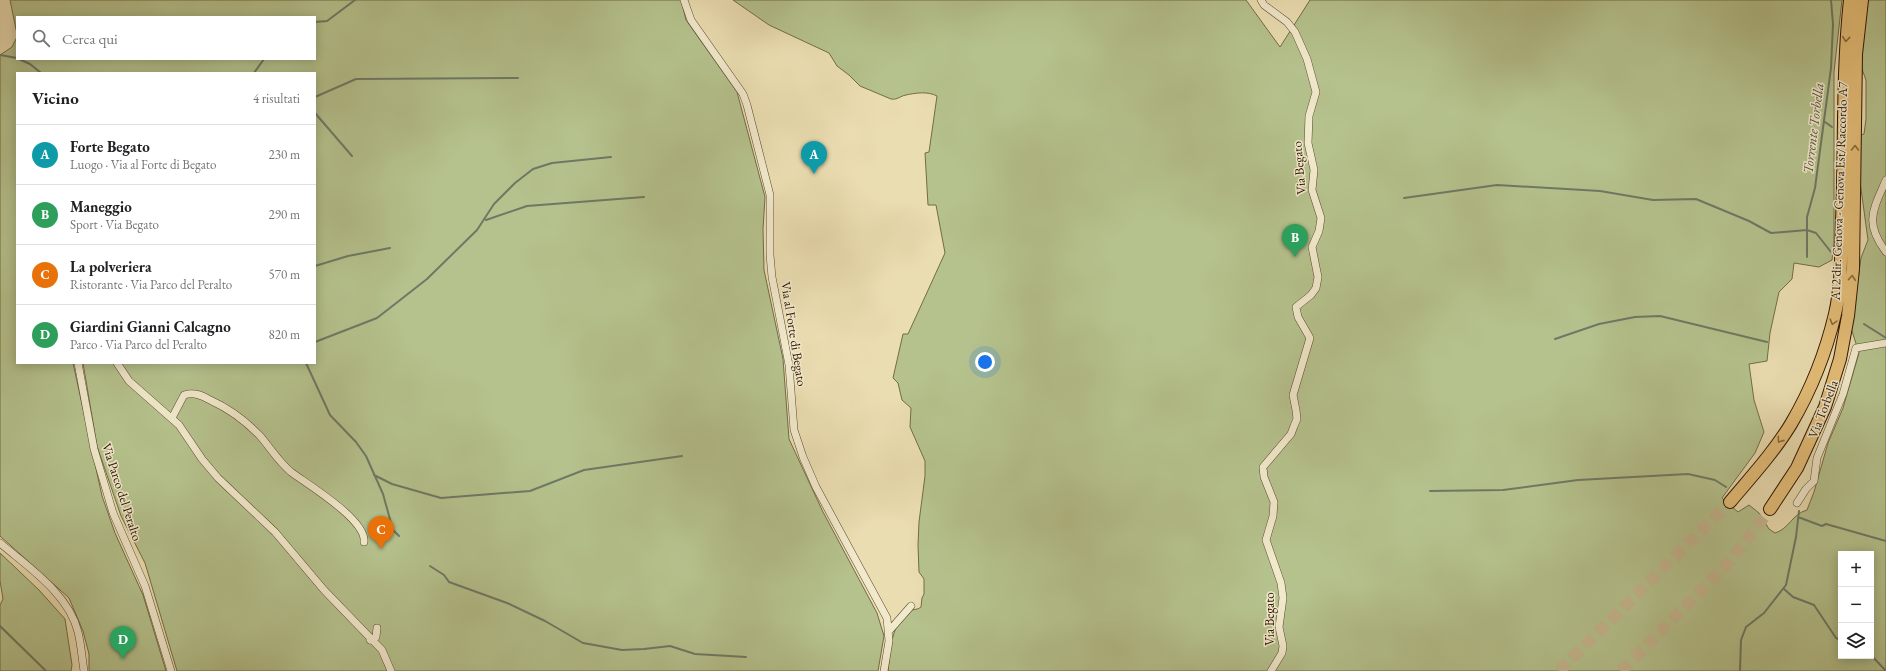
<!DOCTYPE html>
<html lang="it">
<meta charset="utf-8">
<style>
:root{--surface:#fff;--page:#f2f2f2;--text:#202124;--muted:#757577;--line:#e0e0e0;--accent:#d93025}
body{margin:0;font-family:"EB Garamond",serif;background:var(--page);color:var(--text)}
.controls{position:absolute;right:12px;bottom:12px;display:grid;overflow:hidden;border-radius:0px;box-shadow:0 2px 10px #0003}
.controls button{width:36px;height:36px;display:grid;place-items:center;padding:0;border:0;border-bottom:1px solid var(--line);background:var(--surface);color:var(--text);font:20px sans-serif}
.you{position:absolute;left:985px;top:362px;width:14px;height:14px;margin:-10px;border:3px solid #fff;border-radius:50%;background:#1a73e8;box-shadow:0 0 0 6px #1a73e833}
.badge{display:grid;place-items:center;width:26px;height:26px;border-radius:50%;background:var(--accent);color:#fff;font-size:13px;font-weight:700}
.pin{position:absolute;translate:-50% -33px;filter:drop-shadow(0 1px 2px #0008)}
.pin::after{content:'';position:absolute;top:21px;width:14px;height:12px;background:inherit;clip-path:polygon(0 0,100% 0,50% 100%)}
.list{margin:0;padding:0;list-style:none}
h2{display:flex;justify-content:space-between;align-items:center;height:52px;margin:0;padding:0 16px;font-size:17px}
h2 small{font-size:13px;font-weight:400;color:var(--muted)}
.list li{display:grid;grid-template-columns:26px 1fr auto;gap:12px;align-items:center;box-sizing:border-box;height:60px;padding:0 16px;border-top:1px solid var(--line)}
.list b{display:block;font-size:15px;white-space:nowrap}
.list p{margin:0;font-size:13px;white-space:nowrap;color:var(--muted)}
.list em{font-size:13px;font-style:normal;color:var(--muted)}
.icon{flex:none;width:22px;height:22px;fill:none;stroke:currentColor;stroke-width:2;stroke-linecap:round;stroke-linejoin:round}
.map{position:relative;flex:none;width:1886px;height:671px;overflow:hidden}
.search{position:absolute;background:var(--surface);box-shadow:0 2px 10px #0003;left:16px;top:16px;width:300px;height:44px;display:flex;align-items:center;gap:10px;box-sizing:border-box;padding:0 14px;border-radius:0px;color:var(--muted);font-size:15px}
.panel{position:absolute;background:var(--surface);box-shadow:0 2px 10px #0003;left:16px;top:72px;width:300px;height:292px;border-radius:0px}
.map>svg:first-child{display:block}
</style>
<div class="map">
<svg width="1886" height="671" viewBox="0 0 1886 671">
<rect width="100%" height="100%" fill="#eaddb1"/>
<filter id="stains"><feTurbulence type="fractalNoise" baseFrequency=".005" numOctaves="4"/><feColorMatrix values="0 0 0 0 .2 0 0 0 0 .09 0 0 0 0 .02 0 0 0 .5 -.17"/></filter>
<radialGradient id="worn" r=".72"><stop offset=".6" stop-color="#630" stop-opacity="0"/><stop offset="1" stop-color="#630" stop-opacity=".3"/></radialGradient>
<path fill="#b5c28d" stroke="#726c46" fill-rule="evenodd" d="M10 0H681L686 20 737 92 765 197 763 229 764 270 783 359 789 439 823 512 877 613 884 636 878 671H177L145 563 121 516 97 446 83 363H315V73H17V363H73L102 496 115 533 143 595 166 671H89V654L83 631 69 598 0 536V55L12 47 17 37V59H315V17H17V34Z
M733 0H1246L1280 47 1310 0H1842L1834 72V242L1832 260 1819 267 1794 263 1792 279 1779 292 1770 333 1767 361 1749 364 1754 400 1764 432 1755 453 1722 498 1738 512 1749 505 1759 513 1769 529 1775 533C1789 529 1792 514 1807 510L1814 492 1828 443 1843 408 1859 353 1851 328 1861 258 1868 240 1859 174 1858 136 1864 134 1866 119V80L1859 61 1866 0H1886V671H888C891 650 890 622 912 610 915 609 917 610 921 607L922 598 924 594V579L919 572 918 545 919 522 925 476V461L910 427 911 408 902 400 898 383 893 378 903 334H908L945 253 936 205H928L925 153 929 152 937 96C928 91 915 93 906 95 900 96 898 100 891 99L860 86 849 75 837 66 829 53 769 25ZM1841 554H1871V656H1841Z
M0 553 39 590 65 619 72 665 71 671H0V605L3 599 0 581Z"/>
<g fill="none" stroke-linecap="round" stroke-linejoin="round">
<path stroke="#6e7965" stroke-width="2" d="M315 22 327 21 355 0
M0 55 17 58
M19 59 30 64 41 73
M254 73 264 59
M315 97 356 79 518 78
M315 113 352 156
M1825 122 1832 127
M1404 198 1497 185 1600 191 1653 200 1696 199 1749 221 1771 233 1807 230 1816 233 1831 252
M486 220 527 206 644 197
M1807 257V217L1815 188 1831 68 1833 24 1831 0
M315 266 348 256 390 248
M1864 324 1886 338
M1555 339 1599 324 1635 317 1660 316 1767 342
M315 342 377 318 395 304 427 279 477 230 494 204 515 183 533 169 552 163 611 157
M306 363 330 415 356 442 366 456 383 494 393 530 399 536
M374 475 392 484 441 498 530 491 584 470 682 456
M1430 491 1503 490 1578 480 1688 474 1715 480 1726 487
M1798 517 1822 526 1826 524 1886 541
M430 566 444 575 449 582 507 603 545 621 583 643 622 650 644 649 670 646 695 654 746 657
M1784 589 1793 597 1814 605 1836 638 1841 640
M0 626 46 671
M1871 655 1886 671
M1740 671 1741 640 1746 627 1764 613 1786 585 1796 537 1799 511"/>
<path stroke="#c4b58e" stroke-width="12" stroke-dasharray="12 6" stroke-linecap="butt" d="M1559 671 1730 502
M1621 671 1730 561 1770 509"/>
<g stroke="#5d472c" stroke-width="8">
<path id="street" d="M684 0 691 20 743 94 747 105 770 195V255L772 277 789 365 794 430 803 457 816 487 887 618 889 641 884 671
M1261 0 1264 5 1287 22 1295 32 1307 59 1316 92 1309 116 1308 143 1314 170 1312 190 1321 218 1319 231 1312 247 1318 277 1316 288 1311 295 1296 307 1298 317 1310 338 1293 395 1296 410 1297 419 1294 426 1291 434 1263 467 1264 477 1274 502 1273 516 1266 540 1281 583 1283 598 1279 627 1283 646 1282 653 1271 671
M1886 180C1873 210 1864 223 1886 252
M78 363 94 449 113 513 145 586 171 671
M117 363 129 381 179 425 202 459 218 478 275 532 324 590 382 650 391 671
M172 418 184 395C194 392 201 395 210 400 230 409 246 421 261 437 271 449 279 462 291 472 307 484 367 520 364 542
M1797 503 1806 489 1814 481 1817 458 1843 394 1856 348 1886 343
M0 543C28 567 69 594 78 632 81 644 82 658 84 671
M889 631 911 606
M370 640 376 637 377 628"/>
</g>
<g stroke="#2e1500" stroke-width="14">
<path id="highway" d="M1730 502C1751 477 1774 452 1791 424 1811 390 1826 352 1835 314 1842 284 1841 251 1842 221 1845 147 1842 74 1850 0
M1770 509 1797 468 1825 407 1840 359 1848 316 1853 269 1856 54 1862 0"/>
</g>
<use href="#street" stroke="#f1e9cc" stroke-width="7"/>
<use href="#highway" stroke="#e5be78" stroke-width="12"/>
</g>
<defs><path id="oneway-chevron" d="M-2-3.5L2.5 0L-2 3.5" fill="none" stroke-width="1.6" stroke-linecap="round" stroke-linejoin="round"/></defs>
<g stroke="#8a6a3c">
<use href="#oneway-chevron" transform="translate(1846 39) rotate(96)"/>
<use href="#oneway-chevron" transform="translate(1855 148) rotate(-89)"/>
<use href="#oneway-chevron" transform="translate(1852 278) rotate(-85)"/>
<use href="#oneway-chevron" transform="translate(1833 322) rotate(106)"/>
<use href="#oneway-chevron" transform="translate(1780 440) rotate(125)"/>
</g>
<g text-anchor="middle" dominant-baseline="central" stroke-width="3" stroke-linejoin="round" paint-order="stroke">
<g font-size="13" fill="#2e1500" stroke="#f1e9cc">
<text transform="translate(1299 168) rotate(-95)">Via Begato</text>
<text transform="translate(1839 191) rotate(-88)">A12 dir. Genova - Genova Est/Raccordo A7</text>
<text transform="translate(794 334) rotate(81)">Via al Forte di Begato</text>
<text transform="translate(1823 409) rotate(-69)">Via Torbella</text>
<text transform="translate(122 492) rotate(72)">Via Parco del Peralto</text>
<text transform="translate(1269 619) rotate(-90)">Via Begato</text>
</g>
<g font-size="14" font-style="italic" fill="#534f3b" stroke="#f1e9cc">
<text transform="translate(1813 128) rotate(-83)">Torrente Torbella</text>
</g>
</g>
<rect width="100%" height="100%" filter="url(#stains)"/>
<rect width="100%" height="100%" fill="url(#worn)"/>
</svg>
<div class="controls">
<button>+</button>
<button>−</button>
<button><svg class="icon" aria-label="layers" viewBox="0 0 24 24"><path d="M12 4l9 5-9 5-9-5zM3 14l9 5 9-5"/></svg></button>
</div>
<div class="you"></div>
<div class="pin badge" style="left:814px;top:174px;background:#0f9aa8">A</div>
<div class="pin badge" style="left:1295px;top:257px;background:#2e9e5b">B</div>
<div class="pin badge" style="left:381px;top:549px;background:#e8710a">C</div>
<div class="pin badge" style="left:123px;top:659px;background:#2e9e5b">D</div>
<div class="search"><svg class="icon" aria-label="search" viewBox="0 0 24 24"><circle cx="10" cy="10" r="6"/><path d="M15 15l6 6"/></svg>Cerca qui</div>
<section class="panel">
<h2>Vicino<small>4 risultati</small></h2>
<ul class="list">
<li><span class="badge" style="background:#0f9aa8">A</span><div><b>Forte Begato</b><p>Luogo · Via al Forte di Begato</p></div><em>230 m</em></li>
<li><span class="badge" style="background:#2e9e5b">B</span><div><b>Maneggio</b><p>Sport · Via Begato</p></div><em>290 m</em></li>
<li><span class="badge" style="background:#e8710a">C</span><div><b>La polveriera</b><p>Ristorante · Via Parco del Peralto</p></div><em>570 m</em></li>
<li><span class="badge" style="background:#2e9e5b">D</span><div><b>Giardini Gianni Calcagno</b><p>Parco · Via Parco del Peralto</p></div><em>820 m</em></li>
</ul>
</section>
</div>
